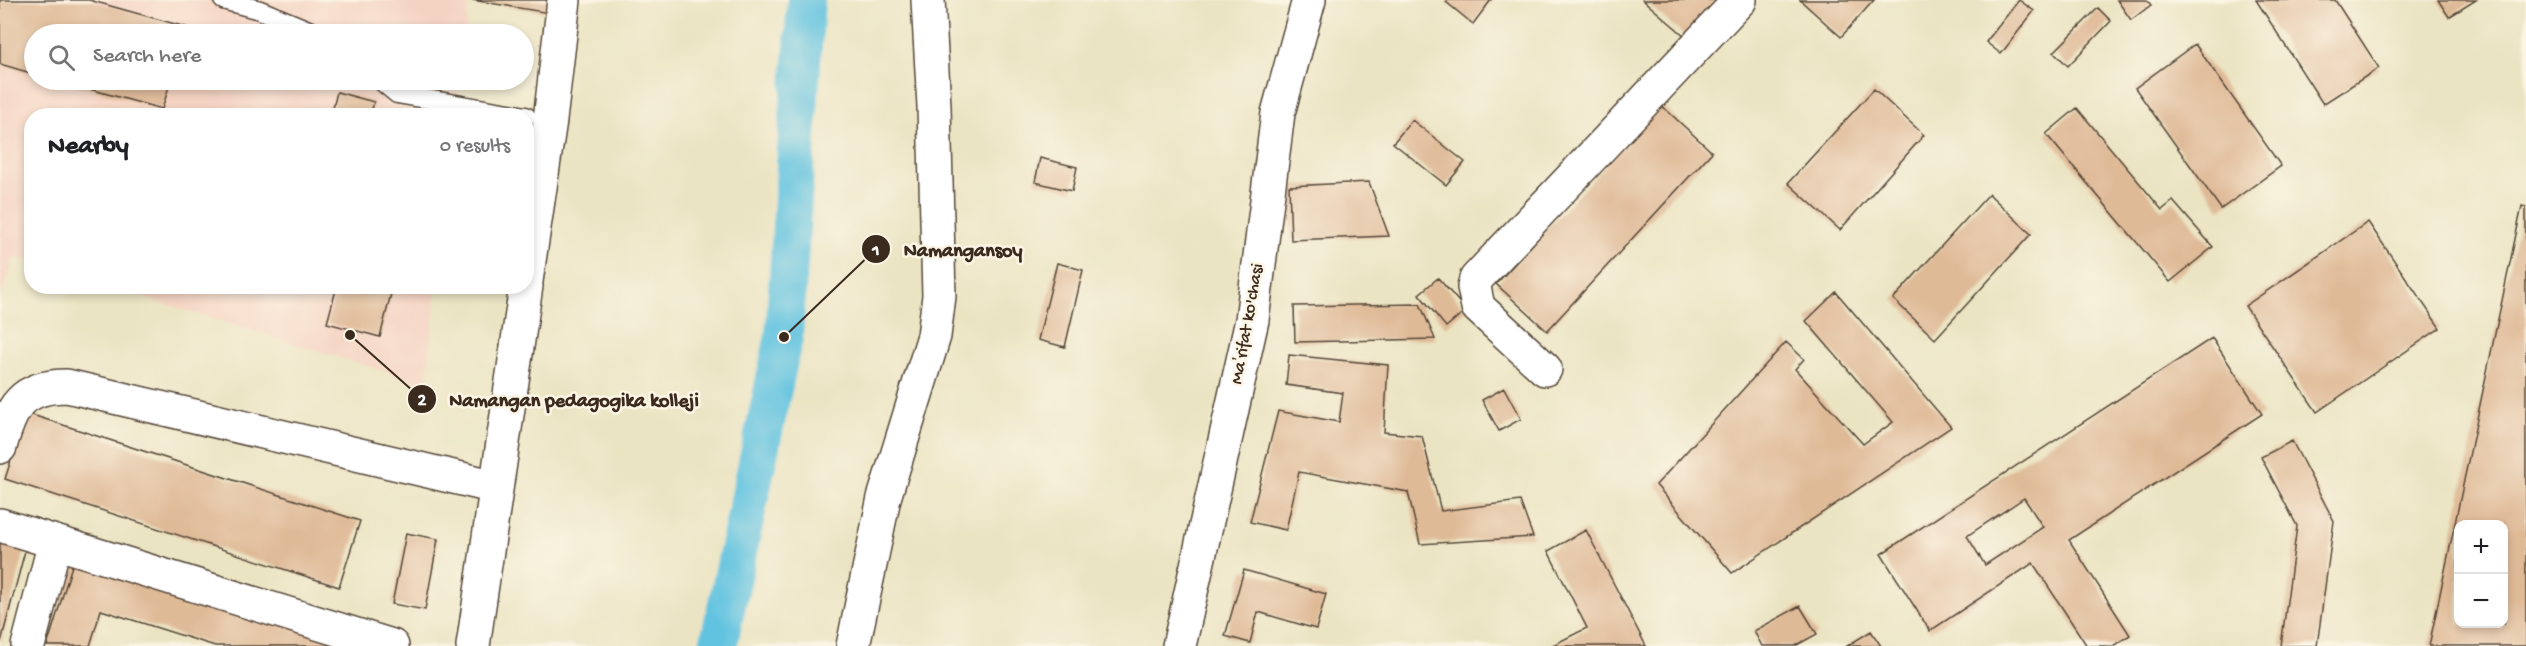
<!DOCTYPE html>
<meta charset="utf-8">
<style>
:root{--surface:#fff;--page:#f2f2f2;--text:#202124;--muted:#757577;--line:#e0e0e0}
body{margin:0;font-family:"Gochi Hand",sans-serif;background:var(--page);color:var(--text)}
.controls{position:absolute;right:18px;bottom:18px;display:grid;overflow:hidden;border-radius:12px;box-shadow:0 3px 9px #0003}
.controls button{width:54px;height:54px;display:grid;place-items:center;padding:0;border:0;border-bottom:2px solid var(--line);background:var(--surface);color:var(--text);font:30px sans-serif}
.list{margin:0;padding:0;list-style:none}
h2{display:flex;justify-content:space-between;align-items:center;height:78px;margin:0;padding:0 24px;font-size:26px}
h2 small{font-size:20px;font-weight:400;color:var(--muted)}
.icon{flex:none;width:33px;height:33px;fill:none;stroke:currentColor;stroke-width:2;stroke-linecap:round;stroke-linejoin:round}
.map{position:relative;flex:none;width:2526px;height:646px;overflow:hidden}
.search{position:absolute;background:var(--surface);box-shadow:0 3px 9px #0003;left:24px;top:24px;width:510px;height:66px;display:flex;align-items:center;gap:15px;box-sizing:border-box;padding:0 21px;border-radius:33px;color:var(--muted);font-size:22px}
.panel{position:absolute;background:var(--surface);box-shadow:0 3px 9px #0003;left:24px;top:108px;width:510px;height:186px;border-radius:24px}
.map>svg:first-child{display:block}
</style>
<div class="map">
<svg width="2526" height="646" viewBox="0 0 2526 646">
<rect width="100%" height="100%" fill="#fcf5e5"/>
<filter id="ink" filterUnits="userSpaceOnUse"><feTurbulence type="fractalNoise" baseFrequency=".0167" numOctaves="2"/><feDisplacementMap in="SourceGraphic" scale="12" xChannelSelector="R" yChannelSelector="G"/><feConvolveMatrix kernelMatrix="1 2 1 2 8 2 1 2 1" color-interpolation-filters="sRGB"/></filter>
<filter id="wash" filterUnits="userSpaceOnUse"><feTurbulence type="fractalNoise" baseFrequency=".008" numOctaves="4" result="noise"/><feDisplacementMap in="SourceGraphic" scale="24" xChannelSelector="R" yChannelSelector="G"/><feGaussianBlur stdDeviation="1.35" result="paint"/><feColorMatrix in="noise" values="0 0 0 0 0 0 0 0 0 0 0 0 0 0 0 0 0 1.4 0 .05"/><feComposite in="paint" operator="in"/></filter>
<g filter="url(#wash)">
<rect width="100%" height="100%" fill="#ebe4c3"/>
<path fill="#f5d3c2" d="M0 0H469L465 34H34V80H460L456 115 32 116 31 262 14 257 0 299Z
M110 287H437L426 384Z"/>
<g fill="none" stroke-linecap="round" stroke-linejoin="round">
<path stroke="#62c3e0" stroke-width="38" d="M718 646 784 337 806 0"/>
</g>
<g id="blocks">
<path fill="#dfba97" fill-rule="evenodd" d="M0 0H89L186 27 184 34H34V74L0 64Z
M472 0H551L549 13Z
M1448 0H1491L1473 24 1446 2Z
M1643 0H1717L1686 37Z
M1800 0H1874L1841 37Z
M2019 0 2034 11 2001 54 1986 42Z
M2117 0H2147L2151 5 2131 20Z
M2256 0H2335L2379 68 2323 104Z
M2438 0H2476L2449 17Z
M2098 8 2111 21 2068 66 2054 52Z
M2195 44 2281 166 2221 209 2135 88Z
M57 80H171L162 109Z
M1874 89 1924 135 1840 230 1788 183Z
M337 92 374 102 370 116H331Z
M1661 105 1712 152 1547 331 1496 284Z
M2077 108 2162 210 2173 201 2213 247 2170 282 2046 134Z
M1412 120 1465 162 1446 185 1393 143Z
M1040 158 1077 167 1072 191 1035 182Z
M1369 182 1389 236 1291 240 1289 186Z
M1989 194 2031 234 1935 339 1893 299Z
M2522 206 2526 207V646H2429ZM2458 524H2504V624H2458Z
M2368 222 2440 328 2317 412 2245 306Z
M1057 263 1083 270 1065 347 1038 340Z
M1438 278 1466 310 1446 327 1419 294Z
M337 286H393L380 337 327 323Z
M1836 292 1951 427 1732 573 1656 485 1786 342 1804 359 1795 369 1863 444 1893 422 1806 321Z
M1420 304 1435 339 1295 342 1294 306Z
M2212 338 2262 414 2069 540 2130 635 2113 646H2087L2033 563 1930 631 1881 554ZM2024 498 2043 527 1985 565 1967 536Z
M1289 355 1388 365 1384 432 1422 436 1441 511 1520 501 1533 537 1420 544 1408 492 1299 472 1286 530 1250 522 1278 411 1339 422 1343 393 1286 385Z
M1504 388 1521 419 1499 431 1482 400Z
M26 413 360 521 339 587 5 479Z
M2292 441 2334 521 2317 646H2281L2297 526 2261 457Z
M1586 530 1646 646H1551L1587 628 1548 551Z
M406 533 438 539 425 610 392 604Z
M0 540 26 547 1 642H0Z
M75 556 358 646H215L101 610 90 646H47Z
M1244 570 1326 594 1316 629 1258 612 1250 643 1225 636Z
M1800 606 1817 634 1795 646H1762L1754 631Z
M1871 631 1881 646H1847Z"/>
</g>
</g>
<g filter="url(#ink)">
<use href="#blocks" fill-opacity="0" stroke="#554637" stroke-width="1.5"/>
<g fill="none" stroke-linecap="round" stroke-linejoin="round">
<g stroke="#554637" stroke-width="21">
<path id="lane" d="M223 0 260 10 318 34
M380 80 397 94 526 116"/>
</g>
<g stroke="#554637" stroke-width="36">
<path id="street" d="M526 281 550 120 564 0
M1545 369 1478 307 1474 287 1476 279 1740 0
M0 447C11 406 22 386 67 386L496 487
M0 525 392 646
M28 646 55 542
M473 646 526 286
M853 646 884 498 934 336 939 296 934 106 928 0
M1179 646 1252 320 1278 113 1309 0"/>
</g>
<use href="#lane" stroke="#fff" stroke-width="18"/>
<use href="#street" stroke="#fff" stroke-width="33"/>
</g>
</g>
<g text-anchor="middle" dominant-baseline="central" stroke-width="5" stroke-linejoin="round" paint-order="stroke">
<g font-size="18" fill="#3b2a1e" stroke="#fcf5e5">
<text transform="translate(1248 324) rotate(-80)">Maʼrifat ko'chasi</text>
</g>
</g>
<path fill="none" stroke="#3b2a1e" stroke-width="2" d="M784 337L876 249M350 335L422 399"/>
<g fill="#3b2a1e" stroke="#fcf5e5" stroke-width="2">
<circle cx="784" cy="337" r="6"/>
<circle cx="350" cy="335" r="6"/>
<circle cx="876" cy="249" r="15"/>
<circle cx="422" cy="399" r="15"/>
</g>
<g font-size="18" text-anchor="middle" font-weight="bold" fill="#fff">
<text x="876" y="255">1</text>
<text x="422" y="405">2</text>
</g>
<g font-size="20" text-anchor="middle" font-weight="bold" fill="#3b2a1e" stroke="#fcf5e5" stroke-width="5" stroke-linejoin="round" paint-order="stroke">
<text x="963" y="256">Namangansoy</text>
<text x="574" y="406">Namangan pedagogika kolleji</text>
</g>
</svg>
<div class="controls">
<button>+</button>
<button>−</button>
</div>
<div class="search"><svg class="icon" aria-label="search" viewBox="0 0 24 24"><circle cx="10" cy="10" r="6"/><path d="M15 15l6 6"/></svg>Search here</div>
<section class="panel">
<h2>Nearby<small>0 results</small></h2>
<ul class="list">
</ul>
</section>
</div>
